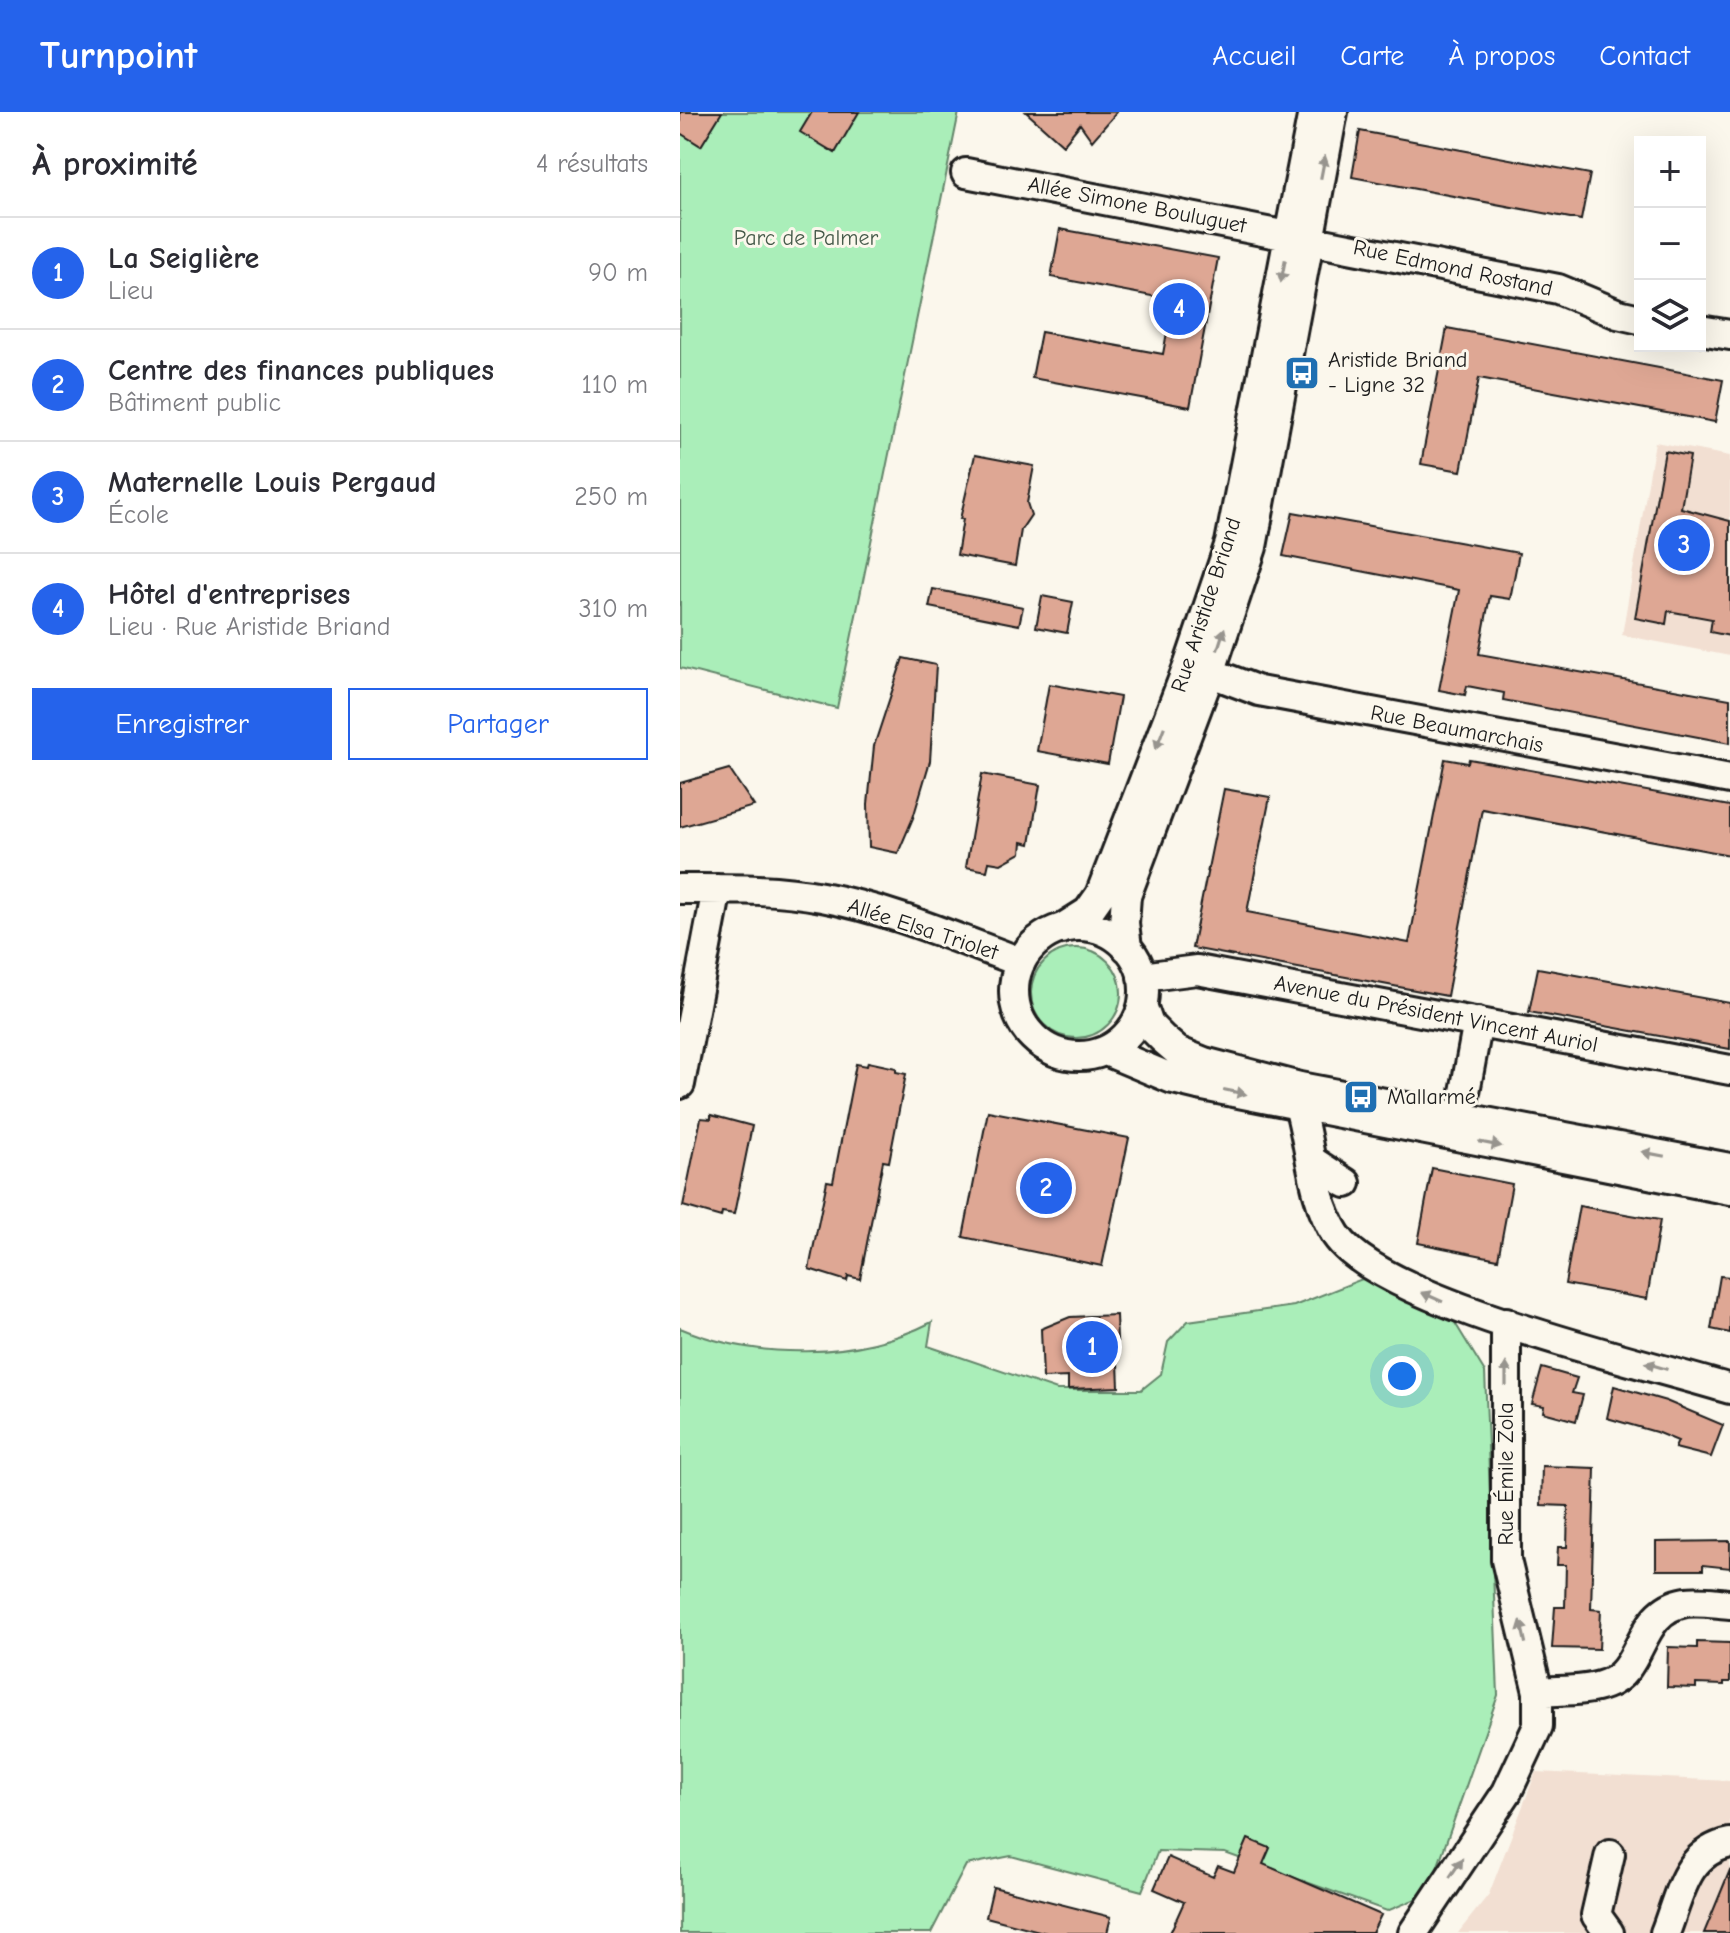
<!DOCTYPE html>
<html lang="fr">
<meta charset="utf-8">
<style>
:root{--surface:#fff;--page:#f7f7f7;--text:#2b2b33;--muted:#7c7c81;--line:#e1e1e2;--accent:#2563eb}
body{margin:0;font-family:"Comic Neue",sans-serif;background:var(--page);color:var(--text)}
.controls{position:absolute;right:24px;top:24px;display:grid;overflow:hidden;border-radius:0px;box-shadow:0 8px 32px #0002}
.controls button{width:72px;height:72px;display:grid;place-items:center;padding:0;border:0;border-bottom:2px solid var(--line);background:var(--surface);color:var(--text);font:40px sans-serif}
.you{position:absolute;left:722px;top:1264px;width:28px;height:28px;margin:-20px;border:6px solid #fff;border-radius:50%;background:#1a73e8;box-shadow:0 0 0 12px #1a73e833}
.badge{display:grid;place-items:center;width:52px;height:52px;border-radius:50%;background:var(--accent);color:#fff;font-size:26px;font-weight:700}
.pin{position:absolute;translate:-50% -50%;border:4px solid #fff;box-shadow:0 2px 8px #0006}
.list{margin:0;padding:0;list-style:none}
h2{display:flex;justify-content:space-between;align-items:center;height:104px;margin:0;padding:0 32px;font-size:34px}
h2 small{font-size:26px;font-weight:400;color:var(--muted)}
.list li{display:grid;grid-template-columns:52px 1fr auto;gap:24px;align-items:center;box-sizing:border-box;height:112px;padding:0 32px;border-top:2px solid var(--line)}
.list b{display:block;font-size:30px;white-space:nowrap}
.list p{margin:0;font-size:26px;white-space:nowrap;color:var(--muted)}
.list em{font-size:26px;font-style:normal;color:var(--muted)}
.actions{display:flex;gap:16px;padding:24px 32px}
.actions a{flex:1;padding:18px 0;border:2px solid var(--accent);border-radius:0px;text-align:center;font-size:28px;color:var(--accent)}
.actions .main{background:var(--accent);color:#fff}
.icon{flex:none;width:44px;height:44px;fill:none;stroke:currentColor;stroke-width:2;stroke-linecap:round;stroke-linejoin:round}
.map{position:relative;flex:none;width:1050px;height:1821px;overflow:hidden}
header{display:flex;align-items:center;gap:48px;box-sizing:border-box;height:112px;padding:0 40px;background:var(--accent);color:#fff}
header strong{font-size:38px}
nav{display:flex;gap:44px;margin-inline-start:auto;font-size:28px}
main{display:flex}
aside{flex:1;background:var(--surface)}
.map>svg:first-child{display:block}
</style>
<header>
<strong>Turnpoint</strong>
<nav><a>Accueil</a><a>Carte</a><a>À propos</a><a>Contact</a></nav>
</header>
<main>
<aside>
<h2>À proximité<small>4 résultats</small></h2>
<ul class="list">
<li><span class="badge">1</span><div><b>La Seiglière</b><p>Lieu</p></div><em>90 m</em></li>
<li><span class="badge">2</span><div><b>Centre des finances publiques</b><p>Bâtiment public</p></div><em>110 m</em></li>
<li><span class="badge">3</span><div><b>Maternelle Louis Pergaud</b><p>École</p></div><em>250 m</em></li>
<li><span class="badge">4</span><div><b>Hôtel d'entreprises</b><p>Lieu · Rue Aristide Briand</p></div><em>310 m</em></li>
</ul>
<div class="actions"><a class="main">Enregistrer</a><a>Partager</a></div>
</aside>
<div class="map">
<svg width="1050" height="1821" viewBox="0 0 1050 1821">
<rect width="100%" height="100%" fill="#fbf7ec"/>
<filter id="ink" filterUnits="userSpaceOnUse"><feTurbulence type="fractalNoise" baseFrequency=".0125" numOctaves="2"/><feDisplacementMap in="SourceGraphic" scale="16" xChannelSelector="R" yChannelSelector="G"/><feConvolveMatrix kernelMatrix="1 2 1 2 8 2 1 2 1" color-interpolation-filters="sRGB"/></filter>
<g filter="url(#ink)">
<path fill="#f2dfd2" d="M975 330 1050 344V544L942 523Z
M856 1660 1050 1669V1821H778L809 1782Z"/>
<path fill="#aaeeb9" stroke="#63856a" stroke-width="2" d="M0 0H279L157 596 0 556Z
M351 881a45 45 0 1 1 90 0a45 45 0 1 1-90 0Z
M682 1167 772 1206 805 1260 818 1583 748 1782 707 1799 545 1741 478 1739 462 1779 331 1744 286 1753 251 1821H0V1216C76 1248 178 1248 252 1210L248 1234 377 1278H461L481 1262 488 1230 508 1209 614 1194Z"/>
<path fill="#dea794" stroke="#1c1c1c" stroke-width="2" d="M0 0H42L21 34 0 21Z
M132 0H179L155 41 120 20Z
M346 0H437L412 29 400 12 383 33Z
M680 19 910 62 901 108 672 65Z
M380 117 538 146 510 295 352 266 361 220 483 242 493 188 371 165Z
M767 216 1043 268 1035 310 799 266 781 359 741 352Z
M985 339 1010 344 1001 396 1050 409V524L1030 520 1032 507 988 499 986 512 955 506Z
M295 343 354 354 347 391 351 403 341 418 335 454 277 443 283 407H280Z
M613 400 839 441 830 487 810 484 799 542 1050 587V631L823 588 824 581 787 574 785 583 759 578 779 478 603 444Z
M253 477 343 495 339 513 249 495Z
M362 484 393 490 387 521 356 515Z
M223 546 256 553 250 649 233 706 218 741 189 735 188 692 194 634Z
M369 572 440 585 428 652 357 639Z
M765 647 788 651 789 647 1050 694V743L802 697 767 884 512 836 544 677 590 685 567 800 729 831Z
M49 657 74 694 0 715V671Z
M302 662 360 673 350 732 342 730 341 741 321 752 309 750 307 759 286 755Z
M858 856 1050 891V937L849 900Z
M188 950 216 956V960L226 962 209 1050 203 1049 180 1167 168 1164 167 1169 129 1157 147 1069 153 1070 176 952 187 954Z
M308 999 449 1026 422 1154 283 1125Z
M31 1003 72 1014 54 1102 42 1100 41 1105 3 1094 21 1006 31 1007Z
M752 1056 832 1072 818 1147 738 1131Z
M899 1094 980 1108 967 1187 885 1172Z
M1040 1164 1050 1165V1221L1031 1217Z
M436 1203 439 1275 388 1277V1265L363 1266 361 1217 390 1205Z
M862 1256 897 1266 892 1281 903 1283 896 1309 863 1300 864 1294 852 1292Z
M934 1274 986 1289 1043 1313 1031 1345 995 1336 998 1329 976 1320 927 1306Z
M862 1354 915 1356 911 1497 921 1498 919 1537 872 1536 875 1495H885L886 1453H877L878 1435H887L888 1394 861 1393Z
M1050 1429V1456L1023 1453V1458H976V1430Z
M1017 1530 1050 1531V1570H1044V1573L1016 1572V1576L987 1575 988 1535 1017 1536Z
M568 1727 590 1736 583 1752 701 1803 692 1821H490L504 1790 474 1777 488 1745 533 1765 538 1754 554 1760Z
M1050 1758V1821H1024Z
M313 1775 431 1805 427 1821H367L306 1805Z"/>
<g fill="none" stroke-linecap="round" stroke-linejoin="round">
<g stroke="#1c1c1c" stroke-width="34">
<path id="minor" d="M286 61 878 177 938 202 960 207
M1020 218 1050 223
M513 554 579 579 1050 667
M0 777C48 777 95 776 142 785 211 798 275 826 341 850
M334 879a65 65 0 1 1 130 0a65 65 0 1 1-130 0Z
M381 817 408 800 420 783 509 552 550 431 633 0
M447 836 444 811 446 784 530 561 572 435 653 0
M462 865 517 858 1050 958
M463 896 469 913 483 927 497 939 524 950 620 975 1050 1056
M426 939 493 967 518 973 1050 1078
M0 972 37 777
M620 980 619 994C631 1035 632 1086 656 1123 701 1191 966 1251 1050 1277
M777 1023 798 910
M632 1049 666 1071
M858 1580C879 1578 906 1580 926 1572 964 1559 957 1498 1006 1490 1020 1488 1036 1491 1050 1492
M733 1821 827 1680 858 1614V1580L826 1448V1210
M929 1821 916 1803 930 1742
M985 1821C1000 1783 1005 1740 1050 1731"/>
</g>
<use href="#minor" stroke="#fbf7ec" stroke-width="28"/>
</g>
<defs><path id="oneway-solid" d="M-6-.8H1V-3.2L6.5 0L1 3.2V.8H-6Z" transform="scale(2)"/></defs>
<g fill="#97948e">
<use href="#oneway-solid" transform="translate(643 55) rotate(-79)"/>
<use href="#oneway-solid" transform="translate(603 159) rotate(101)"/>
<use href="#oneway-solid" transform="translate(541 527) rotate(-72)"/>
<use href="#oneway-solid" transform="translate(480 626) rotate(111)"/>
<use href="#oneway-solid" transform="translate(555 980) rotate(12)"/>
<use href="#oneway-solid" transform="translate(810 1032) rotate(11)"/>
<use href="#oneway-solid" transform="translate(973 1042) rotate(-169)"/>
<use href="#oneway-solid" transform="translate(752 1185) rotate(-156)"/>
<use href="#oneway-solid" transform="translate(976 1254) rotate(-163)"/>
<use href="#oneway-solid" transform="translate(826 1262) rotate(-90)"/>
<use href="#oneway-solid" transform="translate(843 1520) rotate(-103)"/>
<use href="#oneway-solid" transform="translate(776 1756) rotate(-56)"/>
</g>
</g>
<defs>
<g id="bus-square" transform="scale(1.8)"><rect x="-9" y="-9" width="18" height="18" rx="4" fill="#1f6fb2" stroke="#fbf7ec"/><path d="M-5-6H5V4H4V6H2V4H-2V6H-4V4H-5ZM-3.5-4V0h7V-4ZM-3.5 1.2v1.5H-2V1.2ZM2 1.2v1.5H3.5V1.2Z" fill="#fff"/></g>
</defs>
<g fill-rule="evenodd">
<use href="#bus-square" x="622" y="261"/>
<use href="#bus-square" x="681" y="985"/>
</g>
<g text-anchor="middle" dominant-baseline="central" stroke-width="6" stroke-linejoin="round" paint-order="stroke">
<g font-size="22" fill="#1c1c1c" stroke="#fbf7ec">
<text transform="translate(457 93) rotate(11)">Allée Simone Bouluguet</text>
<text transform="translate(773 156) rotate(12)">Rue Edmond Rostand</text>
<text transform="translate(526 493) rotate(-72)">Rue Aristide Briand</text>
<text transform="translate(777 617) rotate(11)">Rue Beaumarchais</text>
<text transform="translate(243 817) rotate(18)">Allée Elsa Triolet</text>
<text transform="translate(756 902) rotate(11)">Avenue du Président Vincent Auriol</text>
<text transform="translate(826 1362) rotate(-90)">Rue Émile Zola</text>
</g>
<g font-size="22" fill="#475b4b" stroke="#fbf7ec">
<text x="126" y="126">Parc de Palmer</text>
</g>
<g font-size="22" fill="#1c1c1c" stroke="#fbf7ec" text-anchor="start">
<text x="648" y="248">Aristide Briand<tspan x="648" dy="25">- Ligne 32</tspan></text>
<text x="707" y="985">Mallarmé</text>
</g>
</g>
</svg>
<div class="controls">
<button>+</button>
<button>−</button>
<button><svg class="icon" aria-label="layers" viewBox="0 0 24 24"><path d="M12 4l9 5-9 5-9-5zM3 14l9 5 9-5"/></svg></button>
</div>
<div class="you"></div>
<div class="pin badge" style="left:412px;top:1235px">1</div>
<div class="pin badge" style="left:366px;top:1076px">2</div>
<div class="pin badge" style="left:1004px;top:433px">3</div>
<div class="pin badge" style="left:499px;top:197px">4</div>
</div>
</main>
